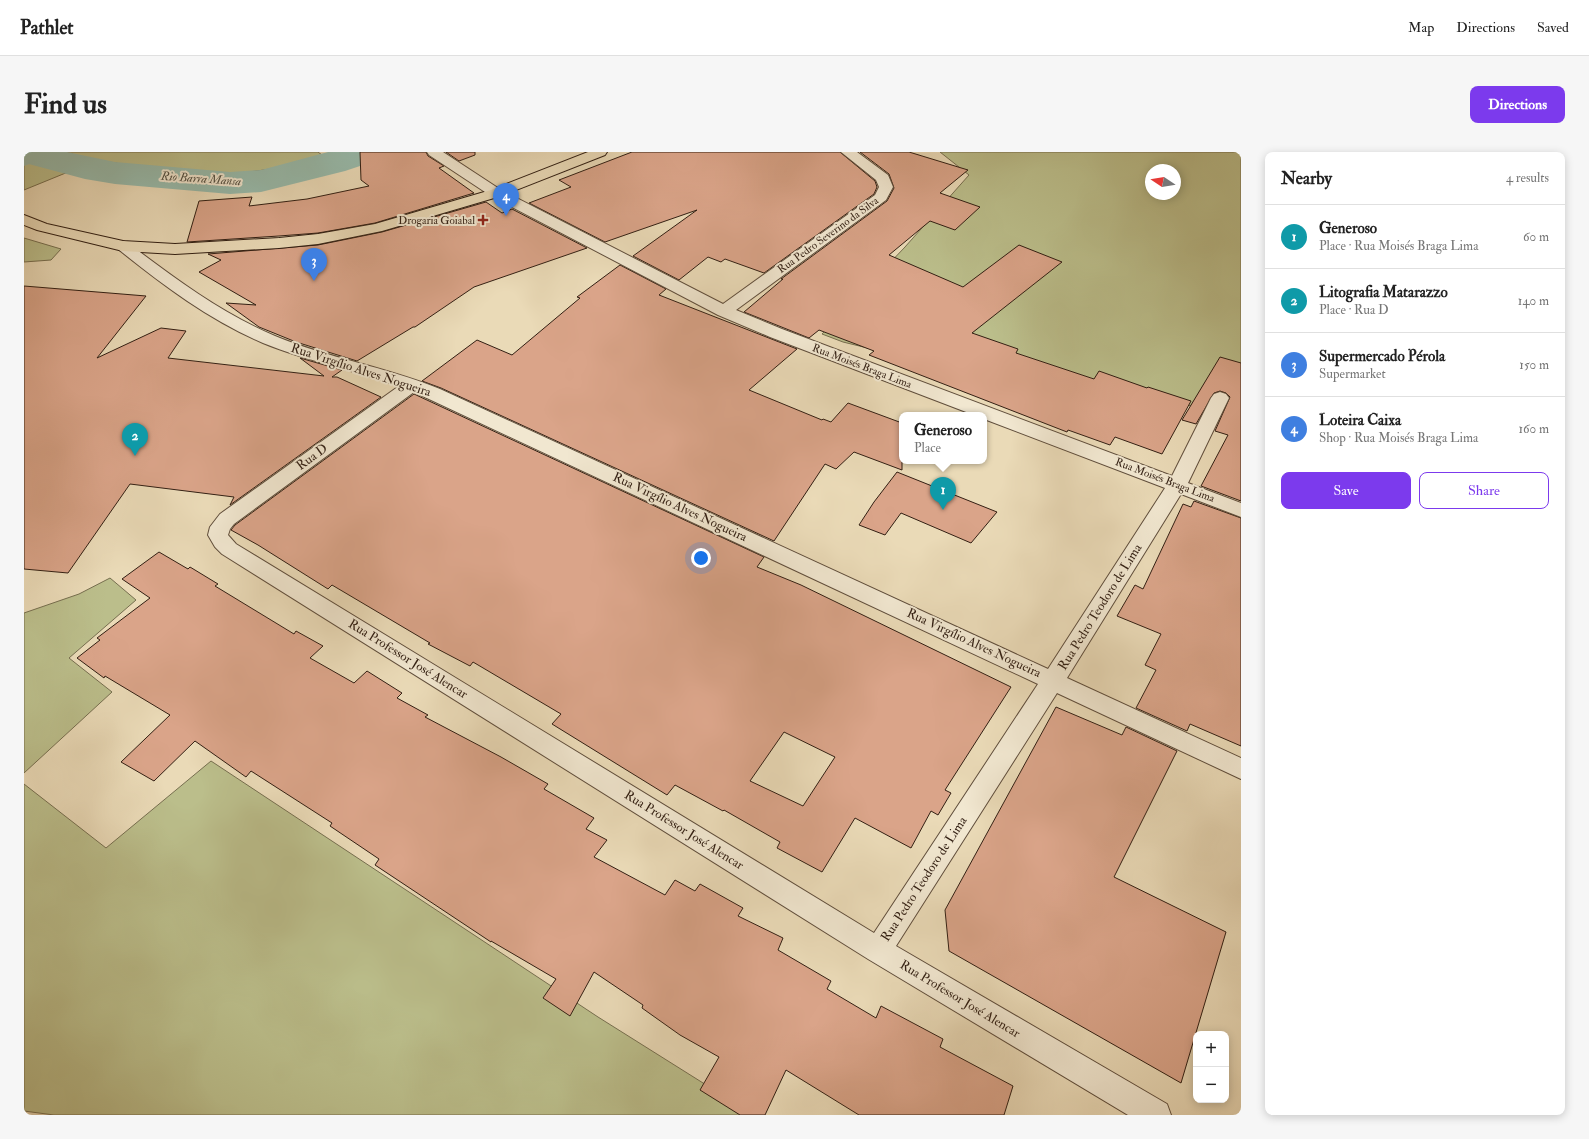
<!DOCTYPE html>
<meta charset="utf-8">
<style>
:root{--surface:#fff;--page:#f6f6f6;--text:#222;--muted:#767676;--line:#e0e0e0;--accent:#7c3aed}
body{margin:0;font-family:"IM FELL Double Pica",serif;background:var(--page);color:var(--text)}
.controls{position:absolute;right:12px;bottom:12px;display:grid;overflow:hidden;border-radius:8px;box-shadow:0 2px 10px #0003}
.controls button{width:36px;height:36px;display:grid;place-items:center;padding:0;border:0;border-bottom:1px solid var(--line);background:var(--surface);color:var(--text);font:20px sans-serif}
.compass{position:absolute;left:1121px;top:12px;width:36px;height:36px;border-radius:50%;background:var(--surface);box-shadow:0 2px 10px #0003;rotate:282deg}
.you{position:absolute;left:677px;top:406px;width:14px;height:14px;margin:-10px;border:3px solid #fff;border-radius:50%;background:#1a73e8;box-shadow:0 0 0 6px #1a73e833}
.badge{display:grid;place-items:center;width:26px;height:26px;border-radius:50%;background:var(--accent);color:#fff;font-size:13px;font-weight:700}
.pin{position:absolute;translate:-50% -33px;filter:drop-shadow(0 1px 2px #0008)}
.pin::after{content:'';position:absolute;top:21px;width:14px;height:12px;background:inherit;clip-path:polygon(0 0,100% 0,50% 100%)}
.popup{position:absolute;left:875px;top:260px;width:88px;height:52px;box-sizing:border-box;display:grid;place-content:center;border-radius:8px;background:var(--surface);filter:drop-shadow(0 1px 3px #0005);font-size:13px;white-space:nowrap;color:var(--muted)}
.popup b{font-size:15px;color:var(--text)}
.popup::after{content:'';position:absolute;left:50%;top:100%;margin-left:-8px;border:8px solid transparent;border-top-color:var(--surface)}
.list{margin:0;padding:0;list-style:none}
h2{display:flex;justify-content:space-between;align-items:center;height:52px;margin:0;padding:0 16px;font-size:17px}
h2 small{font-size:13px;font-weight:400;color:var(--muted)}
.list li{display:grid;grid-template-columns:26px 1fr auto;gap:12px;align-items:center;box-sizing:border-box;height:64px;padding:0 16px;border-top:1px solid var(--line)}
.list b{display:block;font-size:15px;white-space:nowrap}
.list p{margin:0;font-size:13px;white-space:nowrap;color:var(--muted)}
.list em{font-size:13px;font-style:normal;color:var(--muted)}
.actions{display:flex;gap:8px;padding:12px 16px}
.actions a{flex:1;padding:9px 0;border:1px solid var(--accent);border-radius:8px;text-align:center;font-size:14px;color:var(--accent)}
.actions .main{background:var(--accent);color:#fff}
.map{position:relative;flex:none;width:1217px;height:963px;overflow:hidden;border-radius:8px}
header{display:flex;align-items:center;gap:24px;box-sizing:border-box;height:56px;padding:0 20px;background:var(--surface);border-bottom:1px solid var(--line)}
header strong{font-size:19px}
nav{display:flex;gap:22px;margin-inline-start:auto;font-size:14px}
.intro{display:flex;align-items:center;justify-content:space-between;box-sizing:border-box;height:96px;padding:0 24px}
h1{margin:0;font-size:28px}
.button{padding:10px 18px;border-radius:8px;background:var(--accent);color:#fff;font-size:14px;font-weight:700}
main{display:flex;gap:24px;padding:0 24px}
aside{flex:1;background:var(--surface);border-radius:8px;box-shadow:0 2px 10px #0003}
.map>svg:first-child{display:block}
</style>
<header>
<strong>Pathlet</strong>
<nav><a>Map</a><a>Directions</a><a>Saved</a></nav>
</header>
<div class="intro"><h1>Find us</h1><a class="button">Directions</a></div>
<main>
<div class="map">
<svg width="1217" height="963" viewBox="0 0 1217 963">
<rect width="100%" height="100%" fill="#eadab7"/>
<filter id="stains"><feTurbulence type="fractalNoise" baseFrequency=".005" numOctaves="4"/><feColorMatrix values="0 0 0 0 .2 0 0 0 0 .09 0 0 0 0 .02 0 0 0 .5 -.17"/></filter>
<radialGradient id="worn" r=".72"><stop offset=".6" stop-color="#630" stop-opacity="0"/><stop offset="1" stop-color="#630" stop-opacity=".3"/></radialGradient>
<path fill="#bbbe8b" stroke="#766e4f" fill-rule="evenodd" d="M41 0H294L298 3C276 10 256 16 233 19 195 24 156 20 118 15 92 11 66 8 41 0Z
M916 0H1217V239L1183 228 1167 254 1110 238 868 202 819 190 798 182 881 95 945 23ZM1127 18H1151V42H1127Z
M0 4 49 18 0 38Z
M0 86 37 97 27 108 0 110Z
M86 426 112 448 45 506 88 540 0 621V461L55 442Z
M187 609 574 865 730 963H30L0 959V632L82 696Z"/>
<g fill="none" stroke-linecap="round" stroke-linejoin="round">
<path fill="#98bbac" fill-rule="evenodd" d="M0 0H14L17 4 14 9 0 14Z"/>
<path fill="#98bbac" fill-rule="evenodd" d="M0 0H43L91 10 206 20 237 18 304 0H359L354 8 321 19 237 40 206 42 91 32 61 27 1 11Z"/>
</g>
<path fill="#daa489" stroke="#321f13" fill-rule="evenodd" d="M336 0H402L404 4 420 14 415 16 450 41 351 71 294 81 255 84 163 90 175 49 228 45 225 54 283 47 345 34 337 28Z
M422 0H451V3L435 9Z
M608 0H816L851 29 853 35 850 42 740 121 701 107 697 110 684 105 655 128 609 104 673 58 581 90 505 51 547 35 535 28Z
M836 0H885L944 18 916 41 956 55 931 78 906 69 865 103 939 135 995 93 1038 110 948 181 994 197 992 201 1070 227 1075 219 1123 236 1124 235 1167 249 1138 302 1091 285 1086 293 1044 278 1043 280 845 203 850 199 795 178 785 186 720 160 759 127H757L863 49 870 36 865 22Z
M462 50 478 61 488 57 563 96 450 135 391 175H389L333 209 272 190 235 175 202 151 232 153 175 120 197 108 184 102 294 93 358 80Z
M596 113 642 137 635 143 773 197 725 238 798 268 799 267 807 270 824 251 878 271V318L830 300 812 317 801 312 750 389 417 236 398 229 453 188 488 203 556 146 553 145Z
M0 134 122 144 73 206 137 176 162 179 144 206 300 224 276 206 318 218 308 225H313L357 245 206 353 210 345 106 332 44 421 0 417Z
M1196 205 1217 211V349L1177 334 1204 283 1191 279 1206 245 1202 241 1196 239 1190 241 1172 272 1158 268Z
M390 242 740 405 733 415 777 433 987 535 921 638 927 641 914 663 907 659 887 696 831 666 798 720 753 696 756 690 700 658 699 659 651 633 643 643 528 572 537 562 449 510 446 514 404 492 406 491 308 433 304 437 234 393 207 378 211 373ZM760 580 811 605 779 654 726 629Z
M873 320 973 360 947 391 877 361 861 383 835 373 850 350Z
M1170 349 1217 366V594L1166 572 1163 579 1112 556 1132 518 1121 513 1137 482 1093 464 1111 433 1119 437 1159 352 1167 355Z
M135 400 164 417 166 415 194 432 191 434 270 482 272 479 299 494 286 506 330 531 343 519 378 541 373 546 404 563 401 565 477 605 524 632 520 637 570 666 562 677 583 688 570 705 641 743 651 728 671 739 676 732 719 756 714 764 759 786 754 798 807 829 803 837 852 866 857 854 919 887 916 895 989 934 980 963H835L762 918 741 963H716L676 938 695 905 656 883 618 856 619 853 570 820 546 864 519 846 532 827 467 789V790L351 713 355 707 306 674 308 671 227 619 222 625 171 589 130 629 97 610 146 563 81 524 80 526 53 506 76 488 73 486 126 446 98 427Z
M1032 555 1098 583 1102 575 1153 599 1090 725 1202 780 1157 931 925 799 921 758Z"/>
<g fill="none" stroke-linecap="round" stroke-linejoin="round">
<g stroke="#604e3c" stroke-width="2">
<path id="minor" d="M403 0H419L477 38 699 152 851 43 855 35 852 28 817 0H833L864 23 869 35 862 48 712 158 758 177 1148 324 1187 246 1190 242 1196 240 1202 242 1205 246 1164 331 1217 351V365L1157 342 1043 526 1217 606V627L1033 541 872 794 1143 952 1147 963H1104L844 807 198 402 191 395 184 383 186 375 196 362 375 234C330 218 282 209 239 191 185 168 139 133 94 97L91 94 94 91 99 89 104 91C150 126 197 161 251 184 304 206 362 215 416 237L1024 517 1141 336 960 267V263H950L746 185 694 163 467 44 405 3ZM390 240 1014 532 850 781 212 392 204 383 206 377 210 372Z"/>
</g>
<g stroke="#321f13" stroke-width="2">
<path id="major" d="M564 0H583L581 3 477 44 358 79 294 92 255 96 151 102 99 99 13 78 0 73V63L23 72 99 89 151 92 255 86 294 82 351 72 467 38Z"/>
</g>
<use href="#minor" fill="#f1e7d0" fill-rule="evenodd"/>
<use href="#major" fill="#eadab7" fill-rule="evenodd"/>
</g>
<path fill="#8f2418" stroke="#f1e7d0" stroke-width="1.5" d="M457 62h4v4h4v4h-4v4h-4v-4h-4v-4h4z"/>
<g text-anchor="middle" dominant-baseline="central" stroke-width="4" stroke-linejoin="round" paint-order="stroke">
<g font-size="11" fill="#321f13" stroke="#f1e7d0" text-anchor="end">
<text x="451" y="68">Drogaria Goiabal</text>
</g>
<g font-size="11" fill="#321f13" stroke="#f1e7d0">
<text transform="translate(804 83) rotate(-36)">Rua Pedro Severino da Silva</text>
<text transform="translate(838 214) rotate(21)">Rua Moisés Braga Lima</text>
<text transform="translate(1141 328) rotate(21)">Rua Moisés Braga Lima</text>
</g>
<g font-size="12" font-style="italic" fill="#514e41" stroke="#f1e7d0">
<text transform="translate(177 27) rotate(4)">Rio Barra Mansa</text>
</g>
<g font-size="13" fill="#321f13" stroke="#f1e7d0">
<text transform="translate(337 218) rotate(18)">Rua Virgílio Alves Nogueira</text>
<text transform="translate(288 305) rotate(-36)">Rua D</text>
<text transform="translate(656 355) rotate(25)">Rua Virgílio Alves Nogueira</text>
<text transform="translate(1076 455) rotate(-58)">Rua Pedro Teodoro de Lima</text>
<text transform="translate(950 491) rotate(25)">Rua Virgílio Alves Nogueira</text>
<text transform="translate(384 507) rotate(32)">Rua Professor José Alencar</text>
<text transform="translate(660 678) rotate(32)">Rua Professor José Alencar</text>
<text transform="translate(900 727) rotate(-57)">Rua Pedro Teodoro de Lima</text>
<text transform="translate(936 847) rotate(31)">Rua Professor José Alencar</text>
</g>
</g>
<rect width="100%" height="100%" filter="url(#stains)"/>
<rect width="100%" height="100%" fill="url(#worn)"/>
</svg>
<div class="controls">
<button>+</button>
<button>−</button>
</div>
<svg class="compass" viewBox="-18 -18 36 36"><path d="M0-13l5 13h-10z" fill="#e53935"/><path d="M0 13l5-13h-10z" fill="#767676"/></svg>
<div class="you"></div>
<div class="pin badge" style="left:919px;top:358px;background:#0f9aa8">1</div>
<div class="popup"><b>Generoso</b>Place</div>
<div class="pin badge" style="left:111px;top:304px;background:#0f9aa8">2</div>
<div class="pin badge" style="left:290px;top:129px;background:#3f7fe0">3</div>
<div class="pin badge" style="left:482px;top:64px;background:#3f7fe0">4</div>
</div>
<aside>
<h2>Nearby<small>4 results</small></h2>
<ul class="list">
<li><span class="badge" style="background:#0f9aa8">1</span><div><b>Generoso</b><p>Place · Rua Moisés Braga Lima</p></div><em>60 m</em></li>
<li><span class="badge" style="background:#0f9aa8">2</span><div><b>Litografia Matarazzo</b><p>Place · Rua D</p></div><em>140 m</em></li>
<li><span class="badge" style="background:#3f7fe0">3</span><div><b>Supermercado Pérola</b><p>Supermarket</p></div><em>150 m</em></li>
<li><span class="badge" style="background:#3f7fe0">4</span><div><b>Loteira Caixa</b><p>Shop · Rua Moisés Braga Lima</p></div><em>160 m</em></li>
</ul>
<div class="actions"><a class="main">Save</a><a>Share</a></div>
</aside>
</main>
